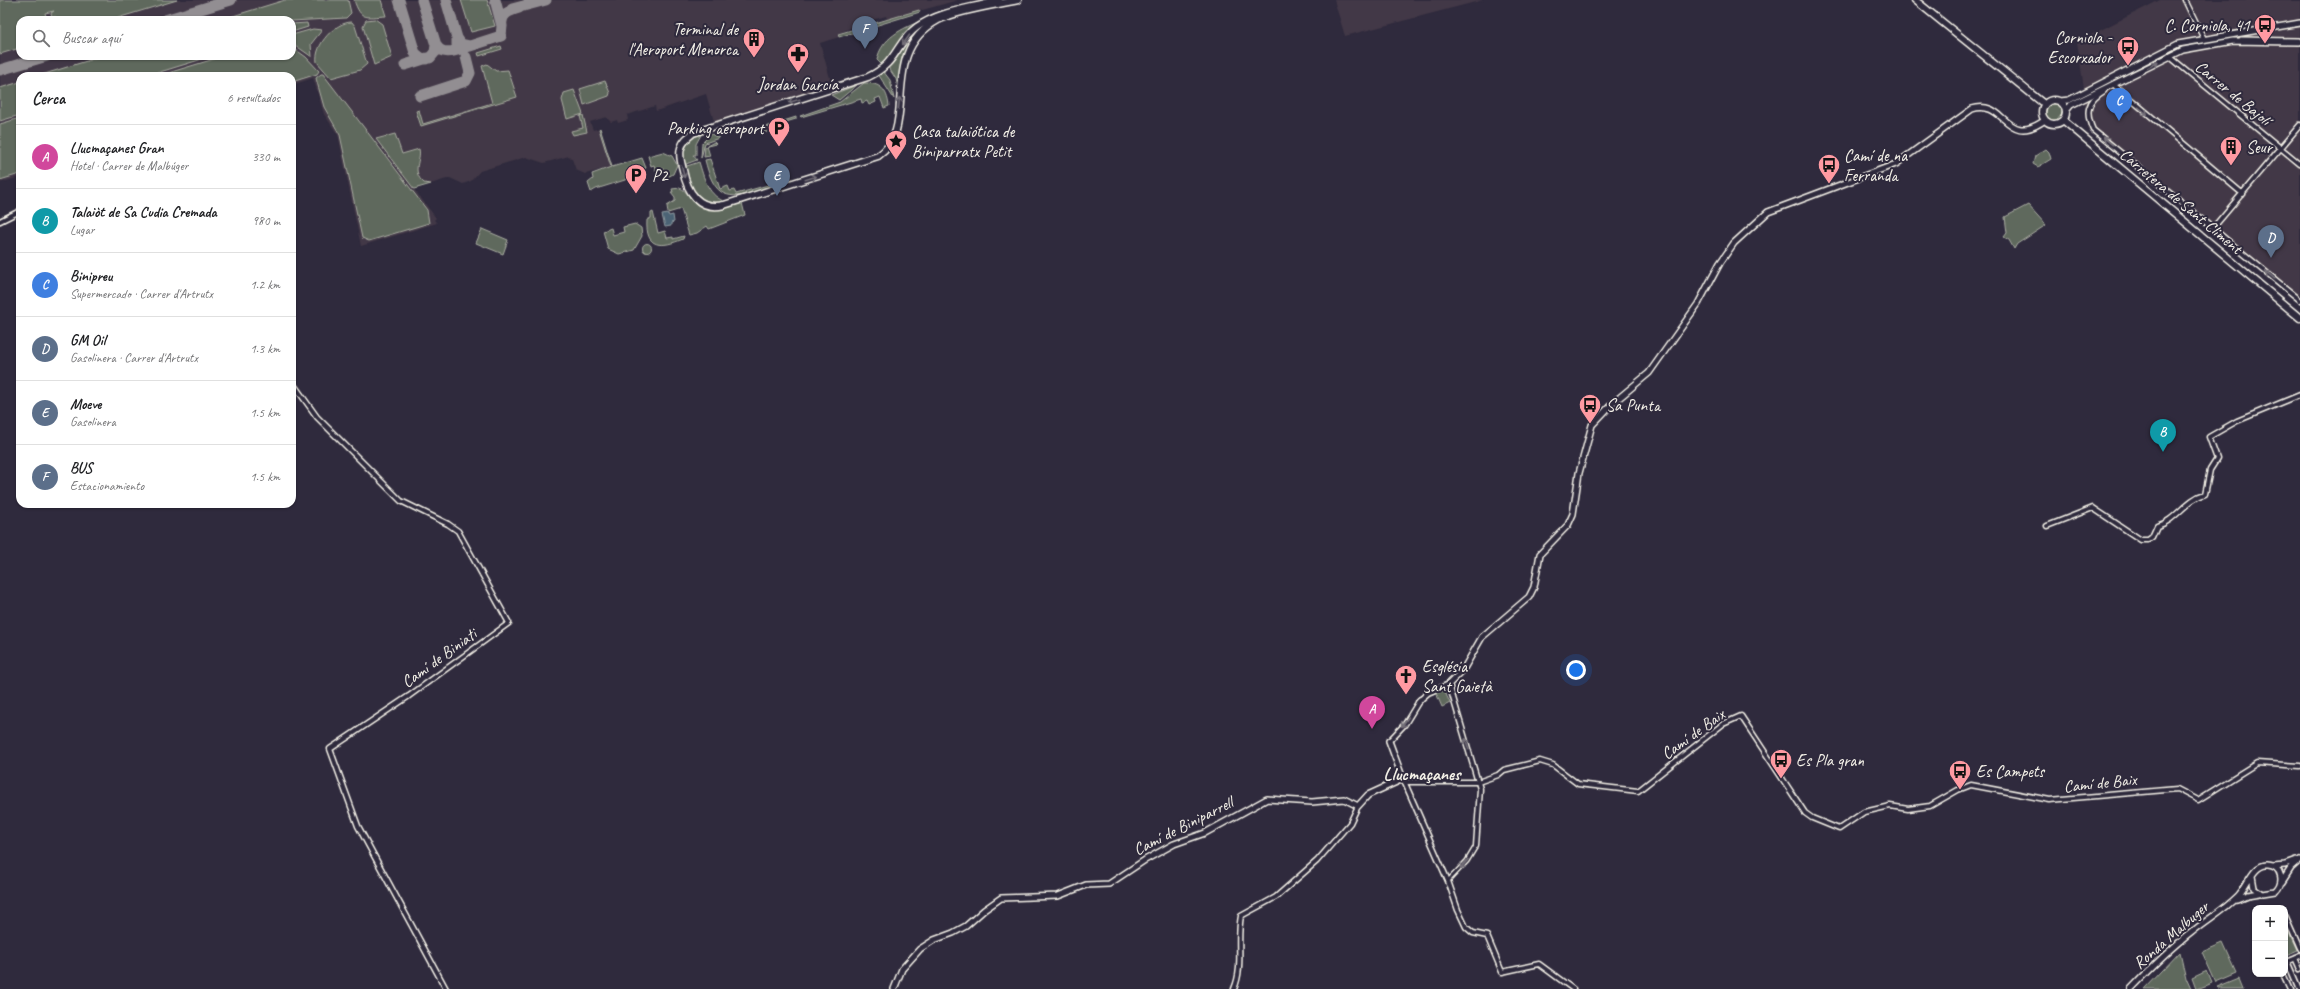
<!DOCTYPE html>
<html lang="es">
<meta charset="utf-8">
<style>
:root{--surface:#fff;--page:#f2f2f2;--text:#202124;--muted:#757577;--line:#e0e0e0;--accent:#84575d}
body{margin:0;font-family:Caveat,sans-serif;background:var(--page);color:var(--text)}
.controls{position:absolute;right:12px;bottom:12px;display:grid;overflow:hidden;border-radius:8px;box-shadow:0 1px 3px #0004}
.controls button{width:36px;height:36px;display:grid;place-items:center;padding:0;border:0;border-bottom:1px solid var(--line);background:var(--surface);color:var(--text);font:20px sans-serif}
.you{position:absolute;left:1576px;top:670px;width:14px;height:14px;margin:-10px;border:3px solid #fff;border-radius:50%;background:#1a73e8;box-shadow:0 0 0 6px #1a73e833}
.badge{display:grid;place-items:center;width:26px;height:26px;border-radius:50%;background:var(--accent);color:#fff;font-size:13px;font-weight:700}
.pin{position:absolute;translate:-50% -33px;filter:drop-shadow(0 1px 2px #0008)}
.pin::after{content:'';position:absolute;top:21px;width:14px;height:12px;background:inherit;clip-path:polygon(0 0,100% 0,50% 100%)}
.list{margin:0;padding:0;list-style:none}
h2{display:flex;justify-content:space-between;align-items:center;height:52px;margin:0;padding:0 16px;font-size:17px}
h2 small{font-size:13px;font-weight:400;color:var(--muted)}
.list li{display:grid;grid-template-columns:26px 1fr auto;gap:12px;align-items:center;box-sizing:border-box;height:64px;padding:0 16px;border-top:1px solid var(--line)}
.list b{display:block;font-size:15px;white-space:nowrap}
.list p{margin:0;font-size:13px;white-space:nowrap;color:var(--muted)}
.list em{font-size:13px;font-style:normal;color:var(--muted)}
.icon{flex:none;width:22px;height:22px;fill:none;stroke:currentColor;stroke-width:2;stroke-linecap:round;stroke-linejoin:round}
.map{position:relative;flex:none;width:2300px;height:989px;overflow:hidden}
.search{position:absolute;background:var(--surface);box-shadow:0 1px 3px #0004;left:16px;top:16px;width:280px;height:44px;display:flex;align-items:center;gap:10px;box-sizing:border-box;padding:0 14px;border-radius:12px;color:var(--muted);font-size:15px}
.panel{position:absolute;background:var(--surface);box-shadow:0 1px 3px #0004;left:16px;top:72px;width:280px;height:436px;border-radius:12px}
.map>svg:first-child{display:block}
</style>
<div class="map">
<svg width="2300" height="989" viewBox="0 0 2300 989">
<rect width="100%" height="100%" fill="#2f2a3d"/>
<filter id="ink" filterUnits="userSpaceOnUse"><feTurbulence type="fractalNoise" baseFrequency=".025" numOctaves="2"/><feDisplacementMap in="SourceGraphic" scale="8" xChannelSelector="R" yChannelSelector="G"/><feConvolveMatrix kernelMatrix="1 2 1 2 8 2 1 2 1" color-interpolation-filters="sRGB"/></filter>
<g filter="url(#ink)">
<path fill="#423846" fill-rule="evenodd" d="M0 0H958L887 20 886 16 861 23 838 34 839 37 820 43 834 92 716 128 706 94 656 111 655 106 627 115 628 120 618 123 617 120 611 122 606 117 590 122 593 130 600 128 612 167 585 174 576 170 572 159 569 156 544 163 526 157 480 171 471 181 463 184 450 178 414 189 436 218 434 220 437 223 361 246 338 135 324 114 313 78 292 85V76H20V177L0 183ZM20 20H292V56H20Z
M1334 0H1483L1345 36Z
M2160 0H2300V301L2087 129 2084 88 2077 42Z"/>
<path fill="#5f695d" stroke="#aaada2" d="M0 0H177L111 20H53V18L56 17H52L51 13 54 11 45 13 47 20H20V48L0 54Z
M285 0H348L351 13 346 18 292 21 220 20Z
M354 0H381L386 16C366 17 361 21 354 0Z
M461 0H487L495 26 471 32Z
M919 10 920 12 839 37 838 34Z
M375 19 382 24 392 57 374 65 363 26 366 20Z
M921 21 883 66 877 60C881 38 903 28 921 21Z
M352 22 355 26 367 64 360 70 331 78 317 62C314 45 335 22 352 22Z
M307 23 308 27 292 32V24Z
M313 29 322 30 311 44 312 57 292 43V35Z
M907 41 909 42 901 63 898 88 896 79 888 67Z
M501 46 502 49 479 56 478 53Z
M292 47 306 57 319 71 317 74 292 82V76H158L224 56H292Z
M103 56H212L147 76H38Z
M487 64 496 71 508 70 517 97 421 126 416 111 419 110 423 124 492 103 482 66Z
M883 71 890 80 894 99 878 74Z
M321 74H323L427 210 429 223 369 241 362 238 340 135 324 107 317 82 316 78Z
M605 81 610 93 609 96 584 105 580 89Z
M20 82V115L0 121V88Z
M864 83C880 83 887 89 889 106L884 108 880 97 875 99 876 102 869 105 867 101 862 103 861 99 801 117 800 116 840 102Z
M857 85 839 100 831 95Z
M574 90 583 114 567 119 562 100 564 93Z
M2046 112a8 8 0 1 1 16 0a8 8 0 1 1-16 0Z
M583 115 587 132 573 135 571 131 583 128 580 116Z
M796 117V119L766 128 767 132 764 133 765 127Z
M20 118V174L0 180V124Z
M600 128 612 167 642 158 646 168 640 170 641 175 596 189 591 192 588 183 593 179 592 174 611 167 599 129Z
M702 133 696 144V155H693L697 160 686 164 687 166 699 162C704 178 707 193 723 201L722 203C694 208 680 172 684 149L691 139Z
M395 134 402 154 419 149C422 160 410 171 424 183L431 184 414 189 376 139Z
M711 134 719 138 705 143 701 158 702 143Z
M714 142 716 144 707 146 710 156 704 157 705 147Z
M2046 149 2049 152 2051 159 2038 167 2033 164 2035 156Z
M663 152 672 156 677 165 673 174 666 178 667 171 663 169 656 171 654 165 651 166 648 156Z
M710 159 720 189 728 186 730 191 734 190 736 194 775 183V184C770 188 762 190 755 192 723 202 713 192 705 160Z
M680 188C687 191 688 196 693 201 706 216 726 208 742 203L745 215 709 229 707 226 697 233 689 235 681 209 668 213 667 206 675 201V197L671 192H673L672 189Z
M2028 205 2046 225 2017 244 2014 249 2009 240 2004 237 2007 233 2005 217Z
M653 212 658 233 665 231 667 238 673 237V239L684 236 683 239C662 248 645 249 647 220L651 218V213Z
M635 224 641 228 642 236 634 250 619 254 608 249 603 231 611 228 613 235 624 232 623 227Z
M482 229 508 240 503 254 476 243Z
M642.5 248a4.5 4.5 0 1 1 9 0a4.5 4.5 0 1 1-9 0Z
M1444 690 1450 703 1442 707 1436 693Z
M2286 927 2297 951 2285 956V928Z
M2223 943 2237 974 2216 983 2202 952Z
M2180 952 2186 978 2191 989H2145Z
M2207 971 2212 983 2196 989 2192 978Z
M2239 979 2243 989H2218L2217 988Z"/>
<path fill="#4c6474" stroke="#8f9ca2" d="M668 214 669 216 673 215 674 222 671 223V226L665 227 662 215Z"/>
<g fill="none" stroke-linecap="round" stroke-linejoin="round">
<path stroke="#928e92" stroke-width="11" d="M399 0 415 53 421 58 426 59
M422 0 436 45
M446 0 457 38V45
M495 0 502 26C500 14 509 11 519 8
M512 9 546 0
M165 20 231 0
M470 46 501 36 502 26
M430 58 435 52 436 45C443 58 459 49 470 46L461 44 457 38
M405 65 427 58
M0 70 47 56
M420 96 466 81 470 73 466 57"/>
<g stroke="#f4f1e8" stroke-width="6">
<path id="pedestrian" d="M2241 39 2299 40
M1448 881 1467 861 1476 846"/>
</g>
<g stroke="#f4f1e8" stroke-width="7">
<path id="minor" d="M2185 0 2204 39
M2169 56 2300 164
M2114 85 2243 194
M2104 91C2087 101 2085 113 2093 130L2300 300
M0 221 20 211
M2213 228 2300 125
M292 382 317 417 401 501 448 524 458 531 509 623 409 696 330 749 358 826 446 989
M2047 526 2093 508 2141 540H2148L2152 537 2157 526C2176 521 2186 499 2205 494L2210 470 2217 459 2209 437 2237 421 2300 395
M1420 700 1428 693 1449 684 1480 789 1476 846
M1389 741 1405 724 1419 701
M1404 781 1448 881 1458 910 1466 927 1473 933 1487 936 1502 972 1539 964 1573 989
M1404 782H1478L1498 775 1504 770 1540 761 1553 765 1578 784 1638 791 1723 724 1741 716 1805 813 1812 818 1839 829 1864 812 1890 806 1908 809 1930 806 1958 790 1971 785 2050 800 2177 789 2198 800 2257 763 2300 766
M2285 915 2300 949
M2295 958 2300 969
M2287 961 2299 989
M2286 962 2300 956
M2283 974 2290 989
M1234 989C1244 966 1236 941 1241 916L1276 897 1317 861 1350 823 1358 806"/>
</g>
<g stroke="#f4f1e8" stroke-width="8">
<path id="tertiary" d="M2060 101 2069 100 2178 44 2300 23
M2066 111 2071 105 2183 50 2233 41 2300 42
M1449 684 1463 670 1482 637 1529 597 1534 587 1540 554 1568 525 1573 514 1579 473 1592 425 1613 403 1649 373 1698 304 1720 263 1734 243 1768 212 1896 164 1972 109C2006 98 2005 149 2045 120
M1419 701 1420 700
M2273 866 2285 865 2296 861
M2282 882 2291 868 2300 860
M2237 899 2247 895 2259 893
M894 989 902 969 920 949 934 940 953 933 966 926 984 910 1001 898 1058 896 1086 885 1109 884 1145 860 1174 844 1205 833 1267 799 1312 802 1344 799 1358 806 1368 795 1403 779 1389 741
M2131 989C2150 969 2170 949 2192 932 2206 920 2224 910 2238 896 2247 887 2254 863 2268 865 2282 866 2285 883 2275 892L2263 894 2254 888 2252 876"/>
</g>
<g stroke="#f4f1e8" stroke-width="9">
<path id="secondary" d="M999 0C972 9 941 10 917 27 895 43 898 63 868 77L693 133C688 137 683 141 681 148 679 154 681 163 683 170 687 192 699 211 724 205L878 156C921 127 876 54 938 20 958 10 995 5 1018 0
M1915 0 2044 104
M2042 112a12 12 0 1 1 24 0a12 12 0 1 1-24 0Z
M2063 120 2300 318"/>
</g>
<use href="#pedestrian" stroke="#2f2a3d" stroke-width="3"/>
<use href="#minor" stroke="#2f2a3d" stroke-width="4"/>
<use href="#tertiary" stroke="#2f2a3d" stroke-width="5"/>
<use href="#secondary" stroke="#2f2a3d" stroke-width="6"/>
</g>
<defs><path id="oneway-shaft" d="M-6 0H5M1.5-3L5.5 0L1.5 3" fill="none" stroke-width="1.6" stroke-linecap="round" stroke-linejoin="round"/></defs>
<g stroke="#747079">
<use href="#oneway-shaft" transform="translate(906 40) rotate(126)"/>
<use href="#oneway-shaft" transform="translate(2153 65) rotate(-28)"/>
<use href="#oneway-shaft" transform="translate(794 101) rotate(163)"/>
<use href="#oneway-shaft" transform="translate(899 103) rotate(-84)"/>
<use href="#oneway-shaft" transform="translate(2143 111) rotate(40)"/>
<use href="#oneway-shaft" transform="translate(2108 141) rotate(-141)"/>
<use href="#oneway-shaft" transform="translate(683 172) rotate(76)"/>
<use href="#oneway-shaft" transform="translate(811 178) rotate(-17)"/>
<use href="#oneway-shaft" transform="translate(2270 275) rotate(-141)"/>
<use href="#oneway-shaft" transform="translate(1405 722) rotate(125)"/>
<use href="#oneway-shaft" transform="translate(1467 744) rotate(-107)"/>
<use href="#oneway-shaft" transform="translate(1464 864) rotate(131)"/>
</g>
</g>
<defs>
<g id="bus-pin" transform="scale(1.15)"><path d="M0 17L-7.5 6A9.5 9.5 0 1 1 7.5 6Z" fill="#ff9aa2" stroke="#2f2a3d"/><path d="M-5-6H5V4H4V6H2V4H-2V6H-4V4H-5ZM-3.5-4V0h7V-4ZM-3.5 1.2v1.5H-2V1.2ZM2 1.2v1.5H3.5V1.2Z" fill="#111"/></g>
<g id="building-pin" transform="scale(1.15)"><path d="M0 17L-7.5 6A9.5 9.5 0 1 1 7.5 6Z" fill="#ff9aa2" stroke="#2f2a3d"/><path d="M-4-6H4V6H1V3H-1V6H-4ZM-2.5-4.3h1.7v1.8h-1.7ZM.8-4.3h1.7v1.8H.8ZM-2.5-1h1.7V.8h-1.7ZM.8-1h1.7V.8H.8Z" fill="#111"/></g>
<g id="pharmacy-pin" transform="scale(1.15)"><path d="M0 17L-7.5 6A9.5 9.5 0 1 1 7.5 6Z" fill="#ff9aa2" stroke="#2f2a3d"/><path d="M-2-6h4v4h4v4h-4v4h-4v-4h-4v-4h4Z" fill="#111"/></g>
<g id="parking-pin" transform="scale(1.15)"><path d="M0 17L-7.5 6A9.5 9.5 0 1 1 7.5 6Z" fill="#ff9aa2" stroke="#2f2a3d"/><path d="M-3.5-5.5H1a3.5 3.5 0 0 1 0 7H-1V5.5H-3.5ZM-1-3.4V-.6H.8a1.4 1.4 0 0 0 0-2.8Z" fill="#111"/></g>
<g id="sight-pin" transform="scale(1.15)"><path d="M0 17L-7.5 6A9.5 9.5 0 1 1 7.5 6Z" fill="#ff9aa2" stroke="#2f2a3d"/><path d="M0-6L1.8-2.2L6-1.7L2.9 1.2L3.7 5.4L0 3.3L-3.7 5.4L-2.9 1.2L-6-1.7L-1.8-2.2Z" fill="#111"/></g>
<g id="church-pin" transform="scale(1.15)"><path d="M0 17L-7.5 6A9.5 9.5 0 1 1 7.5 6Z" fill="#ff9aa2" stroke="#2f2a3d"/><path d="M-1.2-6h2.4v3.5h3.3v2.4h-3.3V6h-2.4V-.1h-3.3v-2.4h3.3Z" fill="#111"/></g>
</defs>
<g fill-rule="evenodd">
<use href="#bus-pin" x="2265" y="25"/>
<use href="#building-pin" x="754" y="39"/>
<use href="#bus-pin" x="2128" y="47"/>
<use href="#pharmacy-pin" x="798" y="54"/>
<use href="#parking-pin" x="779" y="128"/>
<use href="#sight-pin" x="896" y="141"/>
<use href="#building-pin" x="2231" y="147"/>
<use href="#bus-pin" x="1829" y="165"/>
<use href="#parking-pin" x="636" y="175"/>
<use href="#bus-pin" x="1590" y="405"/>
<use href="#church-pin" x="1406" y="676"/>
<use href="#bus-pin" x="1781" y="760"/>
<use href="#bus-pin" x="1960" y="771"/>
</g>
<g text-anchor="middle" dominant-baseline="central" stroke-width="4" stroke-linejoin="round" paint-order="stroke">
<g font-size="17" fill="#f4f1e8" stroke="#2f2a3d" text-anchor="start">
<text x="2250" y="25" text-anchor="end">C. Corniola, 41</text>
<text x="738" y="29" text-anchor="end">Terminal de<tspan x="738" dy="20">l'Aeroport Menorca</tspan></text>
<text x="2112" y="37" text-anchor="end">Corniola -<tspan x="2112" dy="20">Escorxador</tspan></text>
<text x="798" y="84" text-anchor="middle">Jordan García</text>
<text x="764" y="128" text-anchor="end">Parking aeroport</text>
<text x="912" y="131">Casa talaiótica de<tspan x="912" dy="20">Biniparratx Petit</tspan></text>
<text x="2246" y="147">Seur</text>
<text x="1844" y="155">Camí de na<tspan x="1844" dy="20">Ferranda</tspan></text>
<text x="652" y="175">P2</text>
<text x="1606" y="405">Sa Punta</text>
<text x="1422" y="666">Església<tspan x="1422" dy="20">Sant Gaietà</tspan></text>
<text x="1796" y="760">Es Pla gran</text>
<text x="1976" y="771">Es Campets</text>
</g>
<g font-size="17" fill="#f4f1e8" stroke="#2f2a3d">
<text transform="translate(2233 93) rotate(39)">Carrer de Bajolí</text>
<text transform="translate(2181 201) rotate(40)">Carretera de Sant Climent</text>
<text transform="translate(439 658) rotate(-36)">Camí de Biniati</text>
<text transform="translate(1693 734) rotate(-36)">Camí de Baix</text>
<text transform="translate(2100 783) rotate(-6)">Camí de Baix</text>
<text transform="translate(1183 826) rotate(-27)">Camí de Biniparrell</text>
<text transform="translate(2171 935) rotate(-41)">Ronda Malbuger</text>
</g>
<g font-size="18" font-weight="bold" fill="#f4f1e8" stroke="#2f2a3d">
<text x="1422" y="774">Llucmaçanes</text>
</g>
</g>
</svg>
<div class="controls">
<button>+</button>
<button>−</button>
</div>
<div class="you"></div>
<div class="pin badge" style="left:1372px;top:729px;background:#d1479c">A</div>
<div class="pin badge" style="left:2163px;top:452px;background:#0f9aa8">B</div>
<div class="pin badge" style="left:2119px;top:121px;background:#3f7fe0">C</div>
<div class="pin badge" style="left:2271px;top:258px;background:#5c6f8a">D</div>
<div class="pin badge" style="left:777px;top:196px;background:#5c6f8a">E</div>
<div class="pin badge" style="left:865px;top:49px;background:#5c6f8a">F</div>
<div class="search"><svg class="icon" aria-label="search" viewBox="0 0 24 24"><circle cx="10" cy="10" r="6"/><path d="M15 15l6 6"/></svg>Buscar aquí</div>
<section class="panel">
<h2>Cerca<small>6 resultados</small></h2>
<ul class="list">
<li><span class="badge" style="background:#d1479c">A</span><div><b>Llucmaçanes Gran</b><p>Hotel · Carrer de Malbúger</p></div><em>330 m</em></li>
<li><span class="badge" style="background:#0f9aa8">B</span><div><b>Talaiòt de Sa Cudia Cremada</b><p>Lugar</p></div><em>980 m</em></li>
<li><span class="badge" style="background:#3f7fe0">C</span><div><b>Binipreu</b><p>Supermercado · Carrer d'Artrutx</p></div><em>1.2 km</em></li>
<li><span class="badge" style="background:#5c6f8a">D</span><div><b>GM Oil</b><p>Gasolinera · Carrer d'Artrutx</p></div><em>1.3 km</em></li>
<li><span class="badge" style="background:#5c6f8a">E</span><div><b>Moeve</b><p>Gasolinera</p></div><em>1.5 km</em></li>
<li><span class="badge" style="background:#5c6f8a">F</span><div><b>BUS</b><p>Estacionamiento</p></div><em>1.5 km</em></li>
</ul>
</section>
</div>
